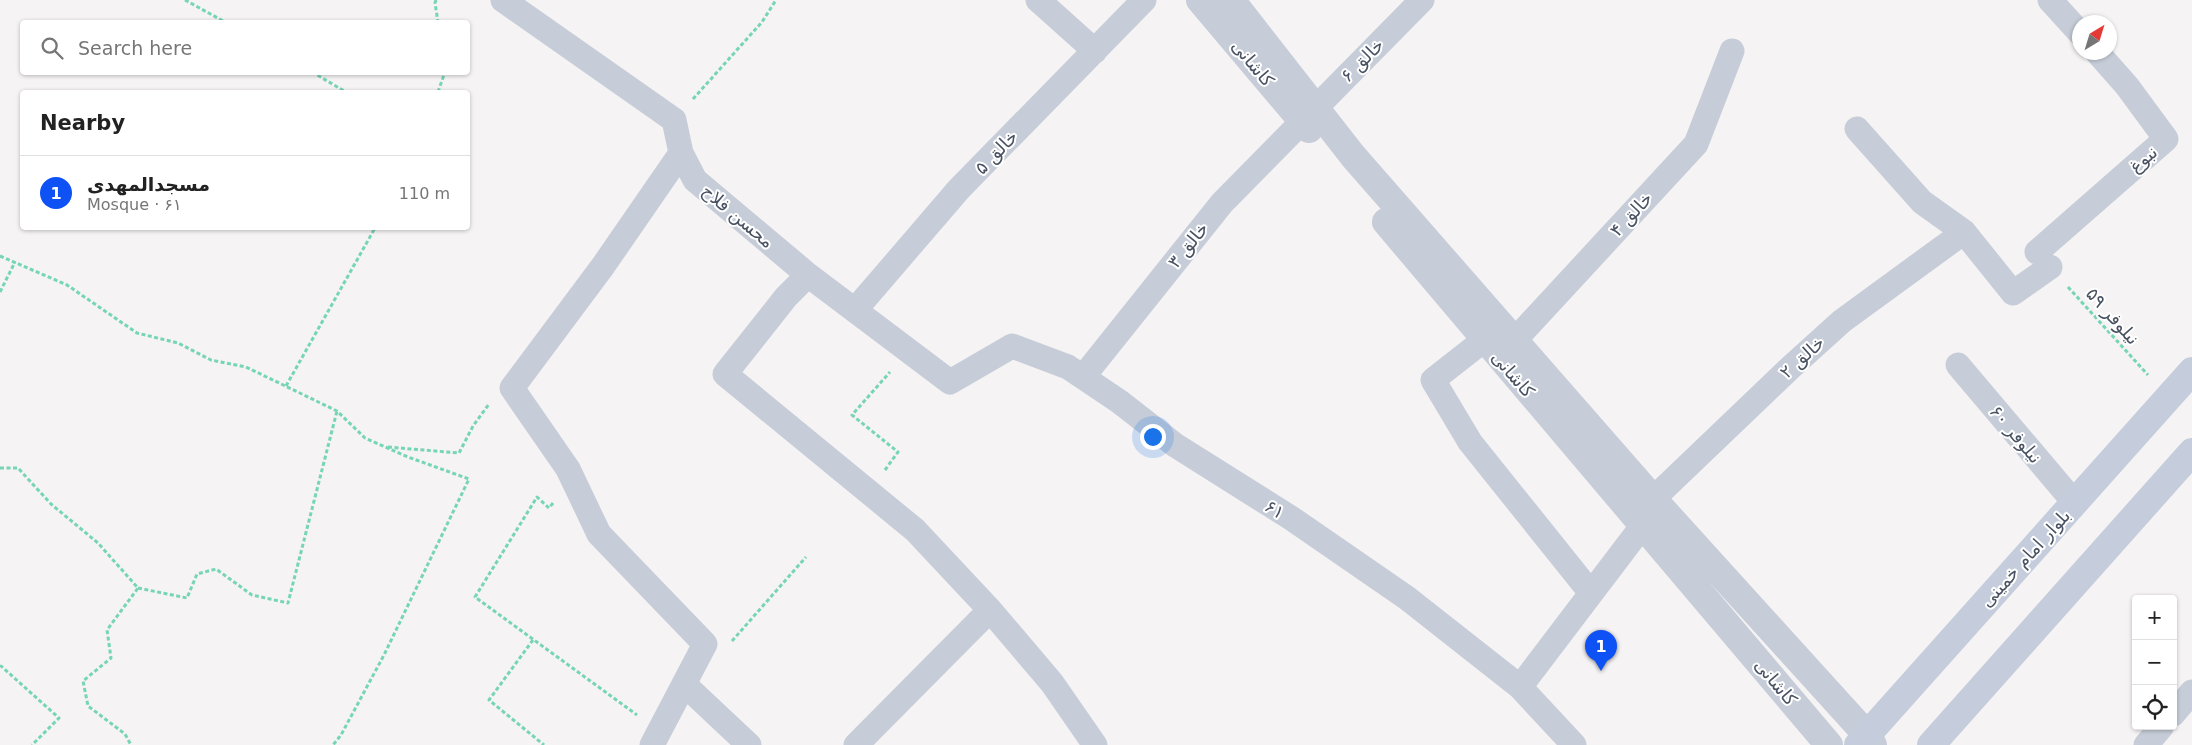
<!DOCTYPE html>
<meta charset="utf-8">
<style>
:root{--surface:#fff;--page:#f6f6f6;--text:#222;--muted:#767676;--line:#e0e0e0;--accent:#0e51f4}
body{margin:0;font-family:"DejaVu Sans",Vazirmatn,sans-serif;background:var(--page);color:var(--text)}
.controls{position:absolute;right:15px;bottom:15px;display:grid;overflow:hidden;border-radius:5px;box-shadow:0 1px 4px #0004}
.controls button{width:45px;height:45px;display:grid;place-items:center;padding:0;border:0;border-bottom:1px solid var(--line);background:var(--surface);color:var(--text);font:25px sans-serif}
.compass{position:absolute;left:2072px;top:15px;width:45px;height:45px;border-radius:50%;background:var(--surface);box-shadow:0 1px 4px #0004;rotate:38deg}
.you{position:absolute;left:1152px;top:436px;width:18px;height:18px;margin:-12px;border:4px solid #fff;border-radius:50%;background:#1a73e8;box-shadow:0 0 0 8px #1a73e833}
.badge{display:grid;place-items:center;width:32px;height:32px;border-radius:50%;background:var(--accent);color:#fff;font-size:16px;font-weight:700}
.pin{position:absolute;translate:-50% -41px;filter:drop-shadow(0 1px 2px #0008)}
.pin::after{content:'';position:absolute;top:26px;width:18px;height:15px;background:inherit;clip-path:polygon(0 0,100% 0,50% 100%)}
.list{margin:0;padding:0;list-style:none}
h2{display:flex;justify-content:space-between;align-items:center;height:65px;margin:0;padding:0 20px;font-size:21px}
h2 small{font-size:16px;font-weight:400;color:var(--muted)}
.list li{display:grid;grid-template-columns:32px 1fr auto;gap:15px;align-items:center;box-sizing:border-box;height:75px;padding:0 20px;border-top:1px solid var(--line)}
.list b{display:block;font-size:19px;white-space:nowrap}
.list p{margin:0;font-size:16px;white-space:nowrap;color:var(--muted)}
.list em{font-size:16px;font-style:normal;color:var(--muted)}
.icon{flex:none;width:28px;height:28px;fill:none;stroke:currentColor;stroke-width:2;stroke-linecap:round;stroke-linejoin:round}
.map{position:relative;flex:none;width:2192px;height:745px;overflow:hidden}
.search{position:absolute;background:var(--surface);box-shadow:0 1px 4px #0004;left:20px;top:20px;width:450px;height:55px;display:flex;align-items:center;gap:12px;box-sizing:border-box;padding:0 18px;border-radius:5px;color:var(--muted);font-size:19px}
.panel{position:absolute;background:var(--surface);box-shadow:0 1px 4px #0004;left:20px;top:90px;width:450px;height:140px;border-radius:5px}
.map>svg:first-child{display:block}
</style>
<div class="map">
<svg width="2192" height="745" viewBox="0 0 2192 745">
<rect width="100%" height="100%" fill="#f5f3f3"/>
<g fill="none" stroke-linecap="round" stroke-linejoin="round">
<path stroke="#75d5b4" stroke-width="3" stroke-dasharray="4 2.5" stroke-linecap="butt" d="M185 0 225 22
M436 0 435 3 438 22
M312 72 346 92
M438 92 445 72
M693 99 762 22 776 0
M0 256 67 285 137 333 178 343 211 360 246 367 337 411 365 438 408 457 469 479 384 655 341 735 333 745
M2068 287 2148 375
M0 292 15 262
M286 386 375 228
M388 447 459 453 473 426 489 404
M0 468H18L51 504 98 543 138 588 107 630 111 658 83 681 88 706 125 734 131 745
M885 470 898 452 852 415 890 372
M553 503 549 508 537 497 475 597 637 715
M138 588 187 598 197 574 216 569 252 595 288 603 337 411
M533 640 489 700 544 745
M732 641 806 557
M0 667 1 666 59 718 32 745"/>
<path stroke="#c6cdd8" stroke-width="25" d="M503 0 674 120 681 153 695 180 808 275 950 382 1012 346 1068 367 1120 402 1175 445 1291 518 1407 598 1520 687 1574 745
M1038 0 1095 51
M2050 0 2080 33
M1857 129 1922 202 1964 232 2013 293 2050 267
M681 153 603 266 512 388 568 469 599 534 705 644 684 684 749 745
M2037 252 2166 139 2127 86 2097 52
M808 275 786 297 725 374 915 530 990 610 1052 683 1095 745
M855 310 959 189 1144 0
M1484 340 1433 380 1470 442 1591 593
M1496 350 1514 341 1696 144 1732 51
M1958 365 2074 502
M1083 377 1222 203 1422 0
M1520 687 1643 525 1653 499 1790 368 1842 321 1964 232
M2173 714 2192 692
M652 745 684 684
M856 745 990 610
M2146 745 2162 726"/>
<path stroke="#c6cdd8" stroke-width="28" d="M1200 0 1309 129
M1231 0 1353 156 1653 499 1867 735 1873 745
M1386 222 1829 745"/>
<path stroke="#c5cddc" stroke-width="28" d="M1858 745 2192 371
M1931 745 2192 452"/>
</g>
<g text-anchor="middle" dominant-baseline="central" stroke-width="4" stroke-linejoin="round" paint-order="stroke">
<g font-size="18" fill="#495262" stroke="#fff">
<text transform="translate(1362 60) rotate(-45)">خالق ۶</text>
<text transform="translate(1253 63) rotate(50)">کاشانی</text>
<text transform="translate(996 152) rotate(-46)">خالق ۵</text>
<text transform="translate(2143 159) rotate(-41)">نبوغ</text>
<text transform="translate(1631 214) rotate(-47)">خالق ۴</text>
<text transform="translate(738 216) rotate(40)">محسن فلاح</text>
<text transform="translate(1188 245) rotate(-51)">خالق ۳</text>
<text transform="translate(2113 316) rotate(48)">نیلوفر ۵۹</text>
<text transform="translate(1802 357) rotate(-42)">خالق ۲</text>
<text transform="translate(1513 374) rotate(49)">کاشانی</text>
<text transform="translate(2016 434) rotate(50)">نیلوفر ۶۰</text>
<text transform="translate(1275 509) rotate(33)">۶۱</text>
<text transform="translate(2025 558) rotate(-48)">بلوار امام خمینی</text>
<text transform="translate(1776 682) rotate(50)">کاشانی</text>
</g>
</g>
</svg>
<div class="controls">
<button>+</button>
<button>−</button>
<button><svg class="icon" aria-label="locate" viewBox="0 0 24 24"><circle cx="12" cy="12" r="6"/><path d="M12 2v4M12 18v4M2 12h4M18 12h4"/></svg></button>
</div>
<svg class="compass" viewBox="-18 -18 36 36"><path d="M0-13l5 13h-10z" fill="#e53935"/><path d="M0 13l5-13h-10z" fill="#767676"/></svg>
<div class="you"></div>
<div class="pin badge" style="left:1601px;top:671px">1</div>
<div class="search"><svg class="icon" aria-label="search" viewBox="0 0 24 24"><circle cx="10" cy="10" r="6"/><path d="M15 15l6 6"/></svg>Search here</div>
<section class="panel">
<h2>Nearby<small></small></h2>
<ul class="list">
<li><span class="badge">1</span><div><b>مسجدالمهدی</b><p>Mosque · ۶۱</p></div><em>110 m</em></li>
</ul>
</section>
</div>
